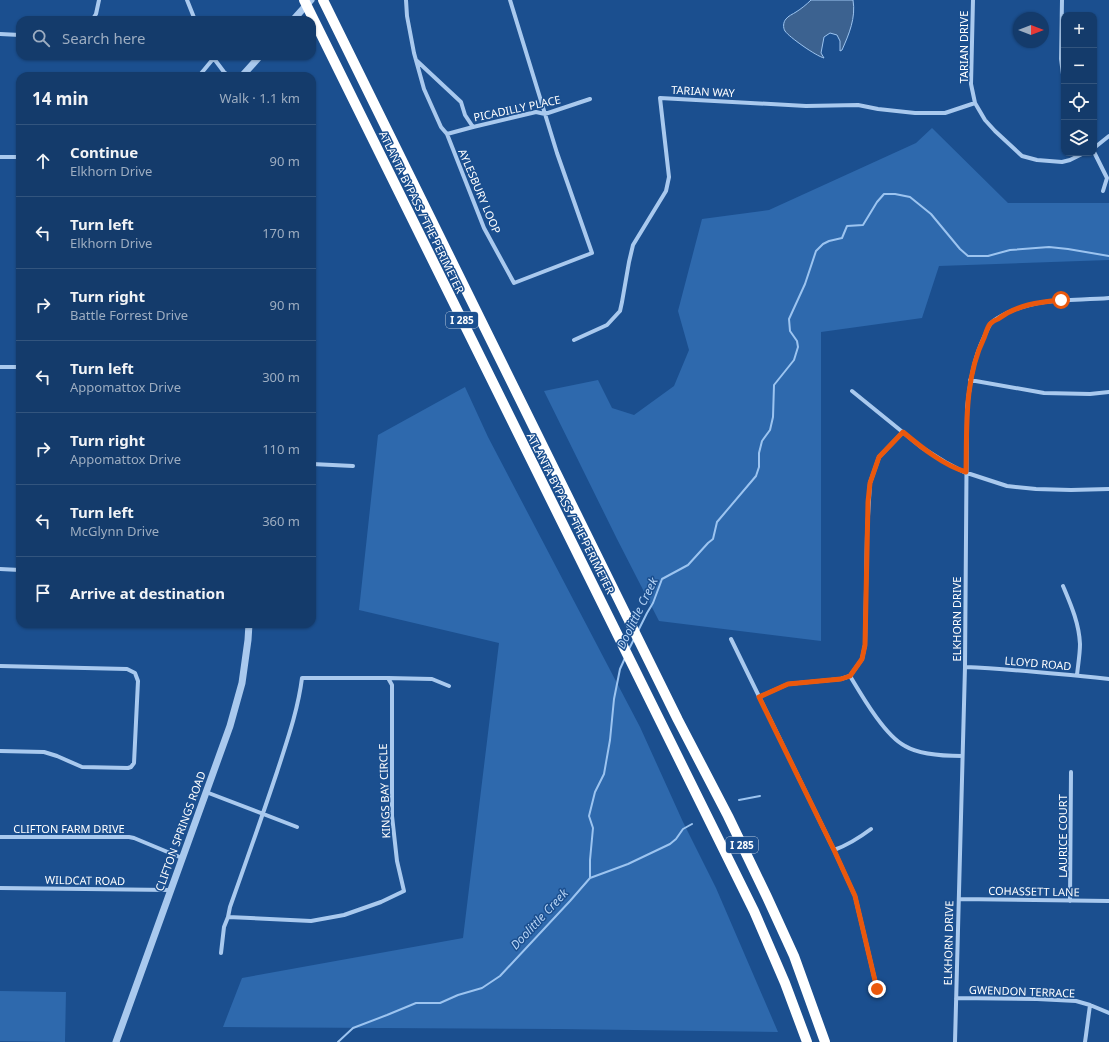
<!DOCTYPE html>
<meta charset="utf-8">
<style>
:root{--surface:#143b6b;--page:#214673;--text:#f1f3f6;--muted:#9dadc1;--line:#33557e}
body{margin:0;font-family:"Noto Sans",sans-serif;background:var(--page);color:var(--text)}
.controls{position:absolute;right:12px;top:12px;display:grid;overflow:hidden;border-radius:8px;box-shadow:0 1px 3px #0004}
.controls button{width:36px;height:36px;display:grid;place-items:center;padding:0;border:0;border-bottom:1px solid var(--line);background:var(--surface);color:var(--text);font:20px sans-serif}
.compass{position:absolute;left:1013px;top:12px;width:36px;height:36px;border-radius:50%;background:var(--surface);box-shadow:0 1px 3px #0004;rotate:90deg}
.stop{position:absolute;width:12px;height:12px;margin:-9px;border:3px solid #ea580c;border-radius:50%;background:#fff}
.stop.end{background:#ea580c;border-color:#fff;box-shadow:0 1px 4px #0008}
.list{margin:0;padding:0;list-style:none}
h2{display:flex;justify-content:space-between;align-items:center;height:52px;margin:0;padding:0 16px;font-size:17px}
h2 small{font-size:13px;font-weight:400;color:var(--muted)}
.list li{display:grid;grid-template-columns:26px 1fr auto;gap:12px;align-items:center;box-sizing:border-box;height:72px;padding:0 16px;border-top:1px solid var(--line)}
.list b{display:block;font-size:15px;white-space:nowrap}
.list p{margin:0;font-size:13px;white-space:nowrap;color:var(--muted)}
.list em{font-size:13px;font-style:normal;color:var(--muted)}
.icon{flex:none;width:22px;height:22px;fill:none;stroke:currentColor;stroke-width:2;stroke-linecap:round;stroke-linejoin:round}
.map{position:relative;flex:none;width:1109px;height:1042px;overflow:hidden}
.search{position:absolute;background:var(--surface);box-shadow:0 1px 3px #0004;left:16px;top:16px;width:300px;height:44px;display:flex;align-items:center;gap:10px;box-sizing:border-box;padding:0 14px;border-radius:12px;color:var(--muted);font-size:15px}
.panel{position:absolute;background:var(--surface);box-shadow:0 1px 3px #0004;left:16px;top:72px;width:300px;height:556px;border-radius:12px}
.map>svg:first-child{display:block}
</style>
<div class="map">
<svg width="1109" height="1042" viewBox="0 0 1109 1042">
<rect width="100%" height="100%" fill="#1b4f8f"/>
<path fill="#2e69ad" d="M932 128 1008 203H1109V260L939 266 922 318 821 332V641L659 621 617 539 544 391 598 380 612 408 634 415 674 386 689 350 678 311 702 219 769 210 916 143Z
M465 387 488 437 640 727 683 822 716 888 778 1032 558 1029 223 1027 242 978 463 938 499 643 359 610 378 435Z
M0 991 66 992 65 1042 0 1041Z"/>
<path fill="#3c6290" stroke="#9cc4f0" d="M811 0H853C856 18 849 34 842 50L840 51V41L837 35 830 33 824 37 821 53 824 58C816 56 789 37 785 31 783 28 783 22 786 19 788 16 793 14 796 12 801 9 807 4 811 0Z"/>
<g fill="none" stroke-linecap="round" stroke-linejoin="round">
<path stroke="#9cc4f0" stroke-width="2" d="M638 631 647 613 653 603 662 579 688 565 708 543 713 539 717 522 756 476 759 467V453L762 441 770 430 773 417 774 385 794 360 798 347 797 341 790 331 789 319 805 284 816 251 823 244 829 241 842 238 847 226 863 225 877 202 884 194H895L910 197 931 214 960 249 968 256H988L1010 250 1049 247 1068 249 1109 256
M629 649 634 639
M739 800 760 796
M590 878 628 864 670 844 676 839 683 829 692 824
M338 1042 353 1028 387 1015 416 1003H440L458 995 482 988 500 976 570 901 590 878V860L593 828 589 816 595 792 604 774 610 740 614 699 620 669 625 658"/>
<path stroke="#a9c9ee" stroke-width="4" d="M187 0 195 20
M406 0 407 16 414 53 424 89 441 127 447 134 484 228 514 283 592 253 557 153 510 0
M973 0 971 84 975 103 985 120 995 131 1022 156 1037 160 1062 162 1070 160 1084 153
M1062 0 1061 59 1064 82
M92 20 96 14 99 0
M0 34 20 35
M212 56 224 72 229 76
M416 60 461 102 465 115 473 127
M199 76 213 59 218 56
M447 134 473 127 536 112 545 114 590 99
M1094 148 1109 136
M1094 152 1107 178 1103 191
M0 157H20
M574 340 607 325 620 311 622 302 629 262 633 245 666 191 669 177 660 98 806 106 858 105 878 109 915 113H945L975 103
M0 367H20
M970 380 1044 393 1090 394 1109 392
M852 391 921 447 945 462 964 472 1007 486 1036 489 1071 490 1109 489
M312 464 353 466
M0 569 20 570
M1063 586C1071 605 1079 623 1080 644 1080 654 1078 665 1077 675
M731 639 834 850 855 896 877 989
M0 666 127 669 135 673 138 681 134 763 131 767 128 768 82 767 57 756 44 752 0 751
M965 667C1013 669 1061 674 1109 679
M850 676C862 696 885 736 905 746 920 755 945 756 962 756
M302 678H388L392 685V816L397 861 404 891 381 902 344 915 311 921 228 917 230 907C246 862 262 817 277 772 287 741 298 710 302 678Z
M388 678 432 679 449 686
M759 697 788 684 841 679 850 676 862 659 865 645 867 533 870 483 879 457 903 432
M206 792 297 827
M0 837H129L134 838 182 858
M834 850C848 845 859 838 871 829
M0 888 170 890
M959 899 1109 901
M1070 901 1071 772
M221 953 224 927 228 917
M956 998 1037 999 1076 1001 1090 1005 1109 1013
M955 1042 965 667 967 408C970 383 973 360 984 337 986 333 988 327 991 323 996 318 1003 315 1009 312 1041 297 1075 301 1109 298
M1085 1042 1086 1035 1090 1005"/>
<path stroke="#a9c9ee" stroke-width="7" d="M293 20 311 0
M242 76 260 56
M116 1042 230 726 242 683 248 640 249 624"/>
<path stroke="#fff" stroke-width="10" d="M304 0 754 911 785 983 807 1042
M323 0 678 720 728 816 767 897 794 956 825 1042"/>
</g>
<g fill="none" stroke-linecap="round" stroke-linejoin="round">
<path stroke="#ea580c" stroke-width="5" d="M877 989 855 896 834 850 759 697 788 684 841 679 850 676 862 659 865 645 868 502 870 483 879 457 903 432C921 447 943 465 966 472 967 427 964 379 984 338 986 333 987 328 990 324 992 322 995 320 998 319 1017 305 1038 302 1061 300"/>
</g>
<g text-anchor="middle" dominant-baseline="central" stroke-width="3" stroke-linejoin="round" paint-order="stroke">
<g fill="#1b4f8f" stroke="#bbcadd" stroke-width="1">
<rect x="446" y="312" width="32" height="16" rx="3"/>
<rect x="726" y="837" width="32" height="16" rx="3"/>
</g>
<g font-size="10" font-weight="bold" fill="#fff">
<text x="462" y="320">I 285</text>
<text x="742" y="845">I 285</text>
</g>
<g font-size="11" fill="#fff" stroke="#1b4f8f">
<text transform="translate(963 47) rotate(-90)">TARIAN DRIVE</text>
<text transform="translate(703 91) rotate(3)">TARIAN WAY</text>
<text transform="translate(517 108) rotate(-12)">PICADILLY PLACE</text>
<text transform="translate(480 191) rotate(67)">AYLESBURY LOOP</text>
<text transform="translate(422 212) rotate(64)">ATLANTA BYPASS / THE PERIMETER</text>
<text transform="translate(571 513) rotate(63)">ATLANTA BYPASS / THE PERIMETER</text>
<text transform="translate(956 619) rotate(-90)">ELKHORN DRIVE</text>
<text transform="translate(1038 663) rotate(5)">LLOYD ROAD</text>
<text transform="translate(384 791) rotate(-92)">KINGS BAY CIRCLE</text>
<text x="69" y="828">CLIFTON FARM DRIVE</text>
<text transform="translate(180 831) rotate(-70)">CLIFTON SPRINGS ROAD</text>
<text transform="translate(1062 836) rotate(-90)">LAURICE COURT</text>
<text transform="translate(85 880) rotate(1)">WILDCAT ROAD</text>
<text transform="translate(1034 891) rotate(1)">COHASSETT LANE</text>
<text transform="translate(948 943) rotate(-89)">ELKHORN DRIVE</text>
<text transform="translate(1022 991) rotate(2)">GWENDON TERRACE</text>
</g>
<g font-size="12" font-style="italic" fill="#b5d3f5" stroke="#1b4f8f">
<text transform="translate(637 613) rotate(-64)">Doolittle Creek</text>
<text transform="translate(539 919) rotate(-47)">Doolittle Creek</text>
</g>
</g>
</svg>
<div class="controls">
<button>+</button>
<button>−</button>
<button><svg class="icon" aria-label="locate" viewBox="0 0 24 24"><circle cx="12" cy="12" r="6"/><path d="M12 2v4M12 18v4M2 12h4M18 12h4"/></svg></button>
<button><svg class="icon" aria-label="layers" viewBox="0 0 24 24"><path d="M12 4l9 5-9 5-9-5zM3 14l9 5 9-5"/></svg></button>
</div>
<svg class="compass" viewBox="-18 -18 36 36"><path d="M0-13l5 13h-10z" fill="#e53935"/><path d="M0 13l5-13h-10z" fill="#9dadc1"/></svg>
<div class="stop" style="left:1061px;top:300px"></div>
<div class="stop end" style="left:877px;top:989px"></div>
<div class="search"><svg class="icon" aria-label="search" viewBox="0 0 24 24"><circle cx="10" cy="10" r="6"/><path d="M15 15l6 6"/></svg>Search here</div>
<section class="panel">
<h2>14 min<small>Walk · 1.1 km</small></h2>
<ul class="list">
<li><svg class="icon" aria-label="ahead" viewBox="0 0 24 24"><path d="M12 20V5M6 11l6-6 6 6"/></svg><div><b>Continue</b><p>Elkhorn Drive</p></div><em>90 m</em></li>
<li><svg class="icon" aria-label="left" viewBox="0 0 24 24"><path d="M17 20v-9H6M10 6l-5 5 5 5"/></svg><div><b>Turn left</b><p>Elkhorn Drive</p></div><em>170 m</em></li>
<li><svg class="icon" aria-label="right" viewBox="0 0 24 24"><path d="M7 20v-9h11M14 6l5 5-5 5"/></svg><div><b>Turn right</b><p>Battle Forrest Drive</p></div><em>90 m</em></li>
<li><svg class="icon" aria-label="left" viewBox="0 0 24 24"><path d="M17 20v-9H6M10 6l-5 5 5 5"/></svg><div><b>Turn left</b><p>Appomattox Drive</p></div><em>300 m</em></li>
<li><svg class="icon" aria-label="right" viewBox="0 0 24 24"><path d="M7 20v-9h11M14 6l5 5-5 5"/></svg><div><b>Turn right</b><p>Appomattox Drive</p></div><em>110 m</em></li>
<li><svg class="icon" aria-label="left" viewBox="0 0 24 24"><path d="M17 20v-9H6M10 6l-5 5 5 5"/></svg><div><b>Turn left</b><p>McGlynn Drive</p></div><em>360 m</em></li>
<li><svg class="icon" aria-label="arrive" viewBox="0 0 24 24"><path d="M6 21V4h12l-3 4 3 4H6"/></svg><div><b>Arrive at destination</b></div></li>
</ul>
</section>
</div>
